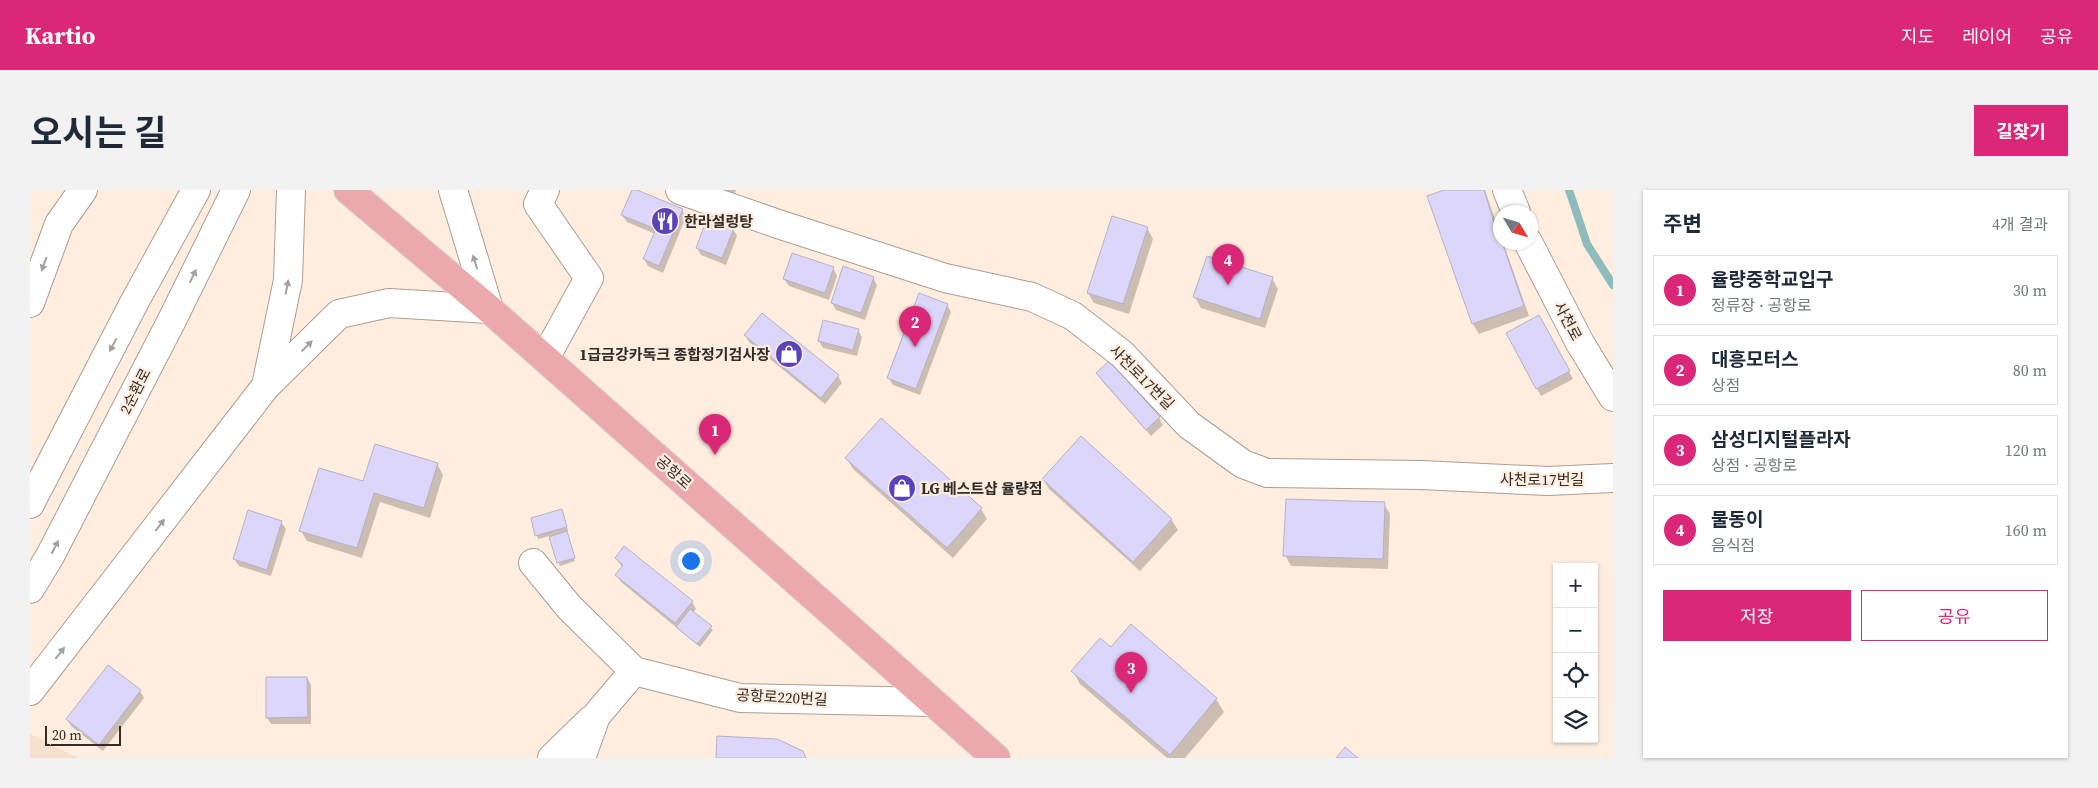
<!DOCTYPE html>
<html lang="ko">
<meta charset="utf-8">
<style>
:root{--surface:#fff;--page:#f2f2f3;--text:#1f2937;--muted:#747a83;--line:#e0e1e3;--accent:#db2777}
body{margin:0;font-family:"Source Serif 4","Noto Sans KR",serif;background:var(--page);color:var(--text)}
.controls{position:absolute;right:15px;bottom:15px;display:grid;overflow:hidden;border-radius:0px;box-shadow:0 1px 4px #0004}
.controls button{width:45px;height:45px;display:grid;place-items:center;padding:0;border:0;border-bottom:1px solid var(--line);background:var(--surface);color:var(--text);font:25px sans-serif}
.compass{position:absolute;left:1463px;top:15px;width:45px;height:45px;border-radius:50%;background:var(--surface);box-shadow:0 1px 4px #0004;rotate:128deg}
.scale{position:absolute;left:15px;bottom:12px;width:76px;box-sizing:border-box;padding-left:5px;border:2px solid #322b26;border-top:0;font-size:14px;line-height:18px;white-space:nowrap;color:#322b26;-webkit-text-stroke:4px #ffede0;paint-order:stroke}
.you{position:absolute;left:660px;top:370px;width:18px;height:18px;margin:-12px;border:4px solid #fff;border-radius:50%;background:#1a73e8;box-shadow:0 0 0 8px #1a73e833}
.badge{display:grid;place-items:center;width:32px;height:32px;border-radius:50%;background:var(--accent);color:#fff;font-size:16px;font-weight:700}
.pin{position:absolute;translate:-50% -41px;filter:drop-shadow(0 1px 2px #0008)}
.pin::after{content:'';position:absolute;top:26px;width:18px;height:15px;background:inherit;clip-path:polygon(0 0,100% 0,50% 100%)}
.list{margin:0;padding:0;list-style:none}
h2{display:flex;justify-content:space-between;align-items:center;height:65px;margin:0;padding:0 20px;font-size:21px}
h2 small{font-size:16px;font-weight:400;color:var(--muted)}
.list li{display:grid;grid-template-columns:32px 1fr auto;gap:15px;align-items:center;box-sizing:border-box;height:70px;margin:0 10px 10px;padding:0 10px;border:1px solid var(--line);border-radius:0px}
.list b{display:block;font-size:19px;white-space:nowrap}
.list p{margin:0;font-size:16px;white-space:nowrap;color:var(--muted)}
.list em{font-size:16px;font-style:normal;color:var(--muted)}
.actions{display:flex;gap:10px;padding:15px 20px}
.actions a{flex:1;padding:11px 0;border:1px solid var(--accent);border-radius:0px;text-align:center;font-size:18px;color:var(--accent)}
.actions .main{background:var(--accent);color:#fff}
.icon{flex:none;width:28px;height:28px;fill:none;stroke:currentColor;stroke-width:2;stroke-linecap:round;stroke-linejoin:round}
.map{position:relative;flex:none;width:1583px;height:568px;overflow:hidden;border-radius:0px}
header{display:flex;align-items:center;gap:30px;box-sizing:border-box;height:70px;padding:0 25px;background:var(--accent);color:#fff}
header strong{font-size:24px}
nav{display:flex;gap:28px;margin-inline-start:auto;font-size:18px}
.intro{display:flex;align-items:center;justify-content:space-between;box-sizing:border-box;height:120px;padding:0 30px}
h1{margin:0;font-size:35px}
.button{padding:12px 22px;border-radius:0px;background:var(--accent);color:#fff;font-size:18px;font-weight:700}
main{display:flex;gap:30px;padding:0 30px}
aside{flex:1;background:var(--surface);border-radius:0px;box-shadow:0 1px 4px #0004}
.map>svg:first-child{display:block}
</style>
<header>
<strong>Kartio</strong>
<nav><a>지도</a><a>레이어</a><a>공유</a></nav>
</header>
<div class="intro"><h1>오시는 길</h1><a class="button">길찾기</a></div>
<main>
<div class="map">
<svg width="1583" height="568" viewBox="0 0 1583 568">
<rect width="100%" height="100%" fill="#ffede0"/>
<path fill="#f7e0cd" d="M0 544 48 568H0Z"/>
<path fill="#0003" d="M603 0 652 20 656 27 633 83 618 76 614 69 625 44 597 32 592 25Z
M668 0H706L702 12Z
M1418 0H1455L1470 44V52H1473L1499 126 1449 144 1443 134 1398 7Z
M1117 38 1123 49 1099 124 1064 113 1058 103Z
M703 39 707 46 696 75 671 65 667 58Z
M803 78 807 86 799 110 759 96 754 89Z
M843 88 847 95 835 130 806 120 802 113Z
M1242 88 1248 99 1235 138 1171 118 1165 107Z
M917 115 921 122 890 205 863 195 859 188Z
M732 125 808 186 812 193 795 214 719 152 715 145Z
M1509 126 1543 189 1511 206 1477 143Z
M828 140 832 147 827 166 793 158 789 151Z
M1068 183 1129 228 1133 235 1121 246 1072 191Z
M851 230 951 319 957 329 923 368 823 279 817 269Z
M407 274 413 285 400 328 350 312 332 368 277 351 271 341 334 293Z
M1013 289 1141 329 1148 340 1110 381 1019 299Z
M1354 314 1360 324 1358 379 1261 376 1255 365Z
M532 320 538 341 535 342 545 371 530 376 520 346 508 349 502 328Z
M251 332 256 339 241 386 209 376 204 369Z
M586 369 662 412 666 419 663 423 683 440 670 457 591 392 586 385 593 378Z
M1101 436 1186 509 1194 522 1155 568H1137L1050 494 1043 481 1081 459Z
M277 488 281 495V534H241L237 527Z
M110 501 114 508 73 561 42 537 37 530Z"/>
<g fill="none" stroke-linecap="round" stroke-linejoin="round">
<path stroke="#8ebcbc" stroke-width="8" d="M1539 0 1557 54 1583 95"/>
</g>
<path fill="#dcd7fa" stroke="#b4b1c3" d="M602 0H607L653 19 629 76 613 69 626 39 591 25Z
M1414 0H1454L1470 52H1472L1494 116 1442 134 1397 6Z
M1082 26 1118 37 1093 114 1057 103Z
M677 28 704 38 692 68 666 58Z
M762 63 804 77 795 103 753 89Z
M1177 66 1243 87 1230 129 1163 107Z
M813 76 844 87 831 123 801 113Z
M889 103 918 114 886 199 857 188Z
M732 123 809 185 791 208 714 145Z
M1509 125 1540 181 1506 199 1476 143Z
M793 130 829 139 823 160 788 151Z
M1080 170 1130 227 1116 240 1066 183Z
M851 228 952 318 917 358 815 268Z
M1051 246 1142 329 1103 372 1012 289Z
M345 254 408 273 394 318 344 303 327 358 269 341 289 278 333 291Z
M1256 309 1355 312 1353 369 1253 366Z
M532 319 537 337 505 346 501 328Z
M218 320 252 331 237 380 203 369Z
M537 341 545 368 527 373 519 347Z
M594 356 663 411 645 433 585 385 593 375 585 368Z
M660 419 682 436 667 454 646 437Z
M1101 434 1187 508 1140 565 1041 481 1070 448 1081 457Z
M78 475 111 500 69 555 36 529Z
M236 487H277L278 527 236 528Z
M687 546 747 549 773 561 776 568H686Z
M1315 557 1328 568H1306Z"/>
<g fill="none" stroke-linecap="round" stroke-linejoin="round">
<g stroke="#ad9d91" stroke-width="30">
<path id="minor" d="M515 0 508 14 559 88 515 168
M650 0 748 34 915 88 1002 107 1043 126 1092 164 1159 235 1213 274 1237 283 1391 285 1518 291 1583 288
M1477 0 1486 22
M1498 52 1550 153 1583 207
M0 113 29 34 53 0
M236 196 258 90 261 0
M0 314 105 111 166 0
M503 373 539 417 604 481 710 508 902 512
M0 399 20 366 142 130 206 0
M0 501 236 196 309 124 359 113 459 119 423 0
M522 568 561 530
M551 568 566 526 604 481"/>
</g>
<g stroke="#d6d5d4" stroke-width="30">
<path id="major" d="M318 0 459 119 966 568"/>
</g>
<use href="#minor" stroke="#fff" stroke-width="28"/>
<use href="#major" stroke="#eca9ad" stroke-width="28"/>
</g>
<defs><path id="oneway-solid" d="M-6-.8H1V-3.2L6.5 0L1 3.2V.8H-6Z" transform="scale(1.25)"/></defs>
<g fill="#a3a09d">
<use href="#oneway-solid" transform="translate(445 72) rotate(-107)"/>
<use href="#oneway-solid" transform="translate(14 74) rotate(110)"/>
<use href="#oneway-solid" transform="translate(163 86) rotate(-64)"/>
<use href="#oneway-solid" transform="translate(257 97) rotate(-79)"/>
<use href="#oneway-solid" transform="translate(83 155) rotate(118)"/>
<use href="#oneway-solid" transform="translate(277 156) rotate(-45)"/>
<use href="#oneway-solid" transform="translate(130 335) rotate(-52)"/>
<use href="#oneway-solid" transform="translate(25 357) rotate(-63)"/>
<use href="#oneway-solid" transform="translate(30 463) rotate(-52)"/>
</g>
<defs>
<g id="restaurant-disc" transform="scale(1.4375)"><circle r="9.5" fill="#5943bb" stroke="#ffede0"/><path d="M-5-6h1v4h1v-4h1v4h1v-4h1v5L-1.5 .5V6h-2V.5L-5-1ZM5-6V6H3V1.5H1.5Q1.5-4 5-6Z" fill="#fff"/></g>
<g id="shop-disc" transform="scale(1.4375)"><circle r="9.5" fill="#5943bb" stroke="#ffede0"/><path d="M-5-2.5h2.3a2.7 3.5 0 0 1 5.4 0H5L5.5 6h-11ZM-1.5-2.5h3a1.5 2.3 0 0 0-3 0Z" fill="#fff"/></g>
</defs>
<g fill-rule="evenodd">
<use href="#restaurant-disc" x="635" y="31"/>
<use href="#shop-disc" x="759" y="164"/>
<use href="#shop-disc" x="872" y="298"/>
</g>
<g text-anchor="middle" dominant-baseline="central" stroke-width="4.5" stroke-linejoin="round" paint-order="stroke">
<g font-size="15" font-weight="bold" fill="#322b26" stroke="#ffede0" text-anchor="start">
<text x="654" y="31">한라설렁탕</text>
<text x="740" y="164" text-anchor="end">1급금강카독크 종합정기검사장</text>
<text x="891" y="298">LG 베스트샵 율량점</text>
</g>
<g font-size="15" fill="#322b26" stroke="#ffede0">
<text transform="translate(1538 131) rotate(62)">사천로</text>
<text transform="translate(1112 187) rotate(45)">사천로17번길</text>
<text transform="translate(105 201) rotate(-63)">2순환로</text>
<text transform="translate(644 282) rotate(42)">공항로</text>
<text x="1512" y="289">사천로17번길</text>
<text transform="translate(752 507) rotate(3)">공항로220번길</text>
</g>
</g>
</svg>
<div class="controls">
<button>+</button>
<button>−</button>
<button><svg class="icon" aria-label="locate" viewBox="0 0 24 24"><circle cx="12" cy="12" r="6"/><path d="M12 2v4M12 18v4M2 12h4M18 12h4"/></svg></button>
<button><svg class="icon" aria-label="layers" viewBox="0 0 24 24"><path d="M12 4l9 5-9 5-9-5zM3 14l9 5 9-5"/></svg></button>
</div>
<svg class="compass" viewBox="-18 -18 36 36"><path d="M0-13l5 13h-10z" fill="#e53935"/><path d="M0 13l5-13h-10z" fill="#747a83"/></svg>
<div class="scale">20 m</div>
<div class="you"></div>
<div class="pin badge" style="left:685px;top:265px">1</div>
<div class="pin badge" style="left:885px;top:157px">2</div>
<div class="pin badge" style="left:1101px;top:503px">3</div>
<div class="pin badge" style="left:1198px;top:95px">4</div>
</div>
<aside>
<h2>주변<small>4개 결과</small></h2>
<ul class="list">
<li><span class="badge">1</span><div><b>율량중학교입구</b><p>정류장 · 공항로</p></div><em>30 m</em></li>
<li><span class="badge">2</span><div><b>대흥모터스</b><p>상점</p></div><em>80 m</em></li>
<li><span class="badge">3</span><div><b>삼성디지털플라자</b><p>상점 · 공항로</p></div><em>120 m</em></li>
<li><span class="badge">4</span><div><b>물동이</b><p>음식점</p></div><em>160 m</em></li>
</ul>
<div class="actions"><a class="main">저장</a><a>공유</a></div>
</aside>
</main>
